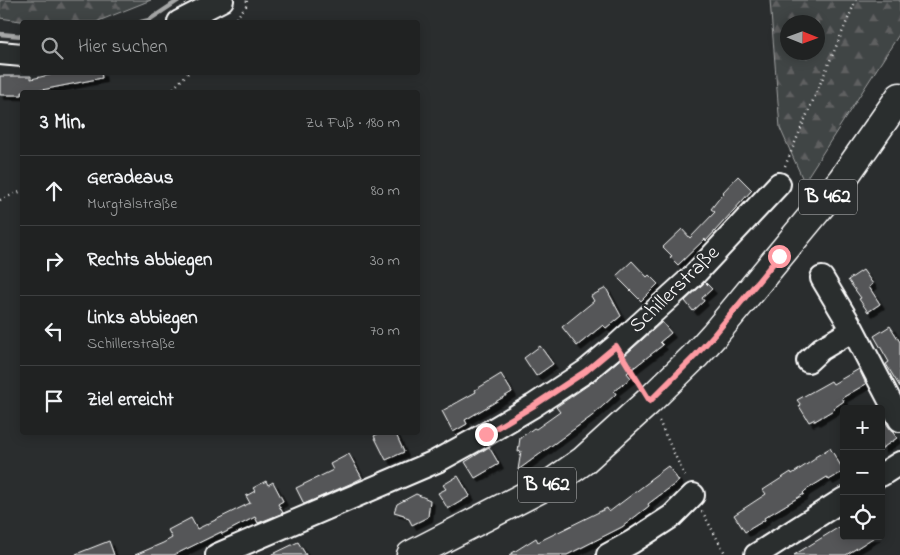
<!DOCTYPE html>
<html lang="de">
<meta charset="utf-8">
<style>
:root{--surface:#202222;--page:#2d2f2f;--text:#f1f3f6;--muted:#a2a4a5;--line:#3d3f40}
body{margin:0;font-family:"Indie Flower",sans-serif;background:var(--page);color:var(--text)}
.controls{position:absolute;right:15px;bottom:15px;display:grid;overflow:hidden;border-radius:5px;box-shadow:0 2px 12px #0003}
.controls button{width:45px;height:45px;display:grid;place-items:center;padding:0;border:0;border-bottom:1px solid var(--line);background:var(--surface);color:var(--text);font:25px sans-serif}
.compass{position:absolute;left:780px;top:15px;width:45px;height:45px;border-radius:50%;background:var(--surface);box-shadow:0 2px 12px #0003;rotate:91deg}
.stop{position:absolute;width:15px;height:15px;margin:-11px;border:4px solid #ff9aa2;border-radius:50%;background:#fff}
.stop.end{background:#ff9aa2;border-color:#fff;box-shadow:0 1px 5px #0008}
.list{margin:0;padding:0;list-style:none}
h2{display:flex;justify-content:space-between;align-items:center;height:65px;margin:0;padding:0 20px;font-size:21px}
h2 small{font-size:16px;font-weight:400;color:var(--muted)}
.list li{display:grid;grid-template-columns:32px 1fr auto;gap:15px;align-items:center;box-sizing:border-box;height:70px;padding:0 20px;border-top:1px solid var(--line)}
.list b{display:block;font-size:19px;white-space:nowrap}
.list p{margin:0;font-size:16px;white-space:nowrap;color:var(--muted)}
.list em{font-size:16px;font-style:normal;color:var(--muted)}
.icon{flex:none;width:28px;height:28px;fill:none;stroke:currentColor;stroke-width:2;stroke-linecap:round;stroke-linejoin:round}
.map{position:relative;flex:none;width:900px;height:555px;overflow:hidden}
.search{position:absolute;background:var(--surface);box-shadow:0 2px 12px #0003;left:20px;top:20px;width:400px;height:55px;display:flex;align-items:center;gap:12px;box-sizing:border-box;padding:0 18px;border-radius:5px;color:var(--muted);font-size:19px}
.panel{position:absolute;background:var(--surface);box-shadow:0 2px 12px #0003;left:20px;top:90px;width:400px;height:345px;border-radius:5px}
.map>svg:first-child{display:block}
</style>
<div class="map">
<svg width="900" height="555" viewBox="0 0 900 555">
<defs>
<pattern id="forest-firs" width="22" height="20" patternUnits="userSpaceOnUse" patternTransform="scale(1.25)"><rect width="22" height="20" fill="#414445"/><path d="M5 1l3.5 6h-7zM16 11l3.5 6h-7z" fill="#5e6061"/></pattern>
<filter id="shadow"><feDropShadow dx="4.5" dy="4.5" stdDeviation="0" flood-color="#0009"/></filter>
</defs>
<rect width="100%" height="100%" fill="#2a2d2e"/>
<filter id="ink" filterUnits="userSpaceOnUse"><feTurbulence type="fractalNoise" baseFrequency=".02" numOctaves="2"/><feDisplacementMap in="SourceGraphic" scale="10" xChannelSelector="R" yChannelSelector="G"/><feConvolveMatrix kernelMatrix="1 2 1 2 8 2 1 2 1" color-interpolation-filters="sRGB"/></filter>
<g filter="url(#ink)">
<path fill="url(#forest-firs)" stroke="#a0a2a2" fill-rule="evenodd" d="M0 0H151L96 22H27L0 18Z
M770 0H900V33L804 182 780 128ZM788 22H818V52H788Z"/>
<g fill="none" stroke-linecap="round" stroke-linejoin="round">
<path stroke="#a6a7a7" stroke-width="4.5" d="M141 22 149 20 179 0
M0 34 22 36"/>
</g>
<path fill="#555758" stroke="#fff" filter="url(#shadow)" d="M63 72H101L102 78 32 92H22V95H0V76H31V79Z
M738 176 752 190 706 241 705 239 678 265 670 257 672 256 663 247 682 229 690 238 715 212 711 209 721 196 724 193 723 192Z
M632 261 647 277 649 275 658 284 641 301 616 276Z
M863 270 873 284 869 287 880 304 868 312 859 299 861 298 848 280Z
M705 282 712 289 702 298 704 301 693 311 685 301Z
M606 288 621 316 606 328 603 325 577 346 562 327 594 301 591 296Z
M662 322 671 333 660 342 663 345 627 373 631 378 614 391 616 394 592 416 518 470 521 451 518 452 520 438 534 428 536 429 560 412 556 407 594 381 624 356Z
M890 326 900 342V387L886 364 889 362 874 336Z
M540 346 553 364 536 376 524 358Z
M859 369 866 384 842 398 844 401 834 408 835 409 815 421V419L809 422 799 406 801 405 797 400 831 381 833 384Z
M501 374 512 392 465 420 467 424 453 432 442 411 476 392 475 390Z
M881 413 888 426 897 438 881 449Z
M381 432H395L404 452 386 460 374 436Z
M489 447 499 464 475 478 465 462Z
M830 448 844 471 829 480 827 477 806 490 803 493 804 494 764 518 765 520 745 532 734 515 766 494 763 490 791 472 792 474 815 459V457Z
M349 454 362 478 352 483 304 504 296 488 333 470 330 464Z
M668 466 679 481 648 504 649 506 622 527 567 555H509L536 538 538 542 607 508 609 512 650 481 649 480Z
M458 476 470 496 448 509 438 493 446 489 443 485Z
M266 481 268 485 273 482 283 501 278 504 283 513 258 523 255 517 222 534 221 532 174 555H135L163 543 172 538 168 530 191 518 197 529 250 503 246 496 255 491 253 488Z
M416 494 430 500 428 517 412 525 409 519 406 518 404 515 394 512 397 504Z
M844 524V536H876L846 555H794Z
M109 541 114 555H76V554Z
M298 542 306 555H271Z"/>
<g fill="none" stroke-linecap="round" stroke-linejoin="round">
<g stroke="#fff" stroke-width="26">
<path id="minor" d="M179 22 222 0
M0 53 22 55
M822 278 853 330 900 420
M808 361 821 349 853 330
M881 475 900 463
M217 555 437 461 486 434 533 406 586 371 616 346 693 276 779 184
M608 555 632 542 672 516 693 495
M756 555 844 499"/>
</g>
<g stroke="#fff" stroke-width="31">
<path id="major" d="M411 555 553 482 583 461 649 401 695 356 714 335 842 180 900 97"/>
</g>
<path stroke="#fff" stroke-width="2.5" stroke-dasharray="1 4" stroke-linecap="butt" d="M233 22 246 6 247 0
M170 92 189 72
M785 166 856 0
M0 200 22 191
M626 362 639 383
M659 421 686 479
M702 511 726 555"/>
<use href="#minor" stroke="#2a2d2e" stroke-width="22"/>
<use href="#major" stroke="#2a2d2e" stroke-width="28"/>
</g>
</g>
<g fill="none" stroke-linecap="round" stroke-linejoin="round" filter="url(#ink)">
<path stroke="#ff9aa2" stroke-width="6" d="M486 434 533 406 586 371 616 346 650 401 695 356 714 335 779 256"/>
</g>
<g text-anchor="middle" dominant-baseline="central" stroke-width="4.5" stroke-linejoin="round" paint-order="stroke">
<g fill="#2a2d2e" stroke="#bfc0c0" stroke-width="1">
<rect x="799" y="179.5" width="58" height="35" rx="4"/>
<rect x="518" y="467.5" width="58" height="35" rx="4"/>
</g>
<g font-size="20" font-weight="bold" fill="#fff">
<text x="828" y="197">B 462</text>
<text x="547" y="485">B 462</text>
</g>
<g font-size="21" fill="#fff" stroke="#2a2d2e">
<text transform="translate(675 290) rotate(-44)">Schillerstraße</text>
</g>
</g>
</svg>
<div class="controls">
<button>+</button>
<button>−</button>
<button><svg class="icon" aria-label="locate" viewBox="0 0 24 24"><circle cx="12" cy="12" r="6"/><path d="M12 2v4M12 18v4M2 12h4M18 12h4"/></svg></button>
</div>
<svg class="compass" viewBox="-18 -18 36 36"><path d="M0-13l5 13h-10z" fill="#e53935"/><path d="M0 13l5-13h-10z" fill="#a2a4a5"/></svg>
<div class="stop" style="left:779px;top:256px"></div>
<div class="stop end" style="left:486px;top:434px"></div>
<div class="search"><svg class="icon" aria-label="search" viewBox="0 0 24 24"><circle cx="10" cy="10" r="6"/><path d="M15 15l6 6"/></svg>Hier suchen</div>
<section class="panel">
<h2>3 Min.<small>Zu Fuß · 180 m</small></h2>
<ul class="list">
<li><svg class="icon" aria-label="ahead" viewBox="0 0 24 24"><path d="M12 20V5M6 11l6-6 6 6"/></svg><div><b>Geradeaus</b><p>Murgtalstraße</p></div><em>80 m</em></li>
<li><svg class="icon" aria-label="right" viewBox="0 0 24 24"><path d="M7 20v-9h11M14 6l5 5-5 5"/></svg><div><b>Rechts abbiegen</b></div><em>30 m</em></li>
<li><svg class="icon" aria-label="left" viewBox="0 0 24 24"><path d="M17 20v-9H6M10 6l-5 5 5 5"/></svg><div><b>Links abbiegen</b><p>Schillerstraße</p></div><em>70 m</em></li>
<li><svg class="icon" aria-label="arrive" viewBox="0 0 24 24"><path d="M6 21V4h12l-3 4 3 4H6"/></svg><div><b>Ziel erreicht</b></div></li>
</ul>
</section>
</div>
